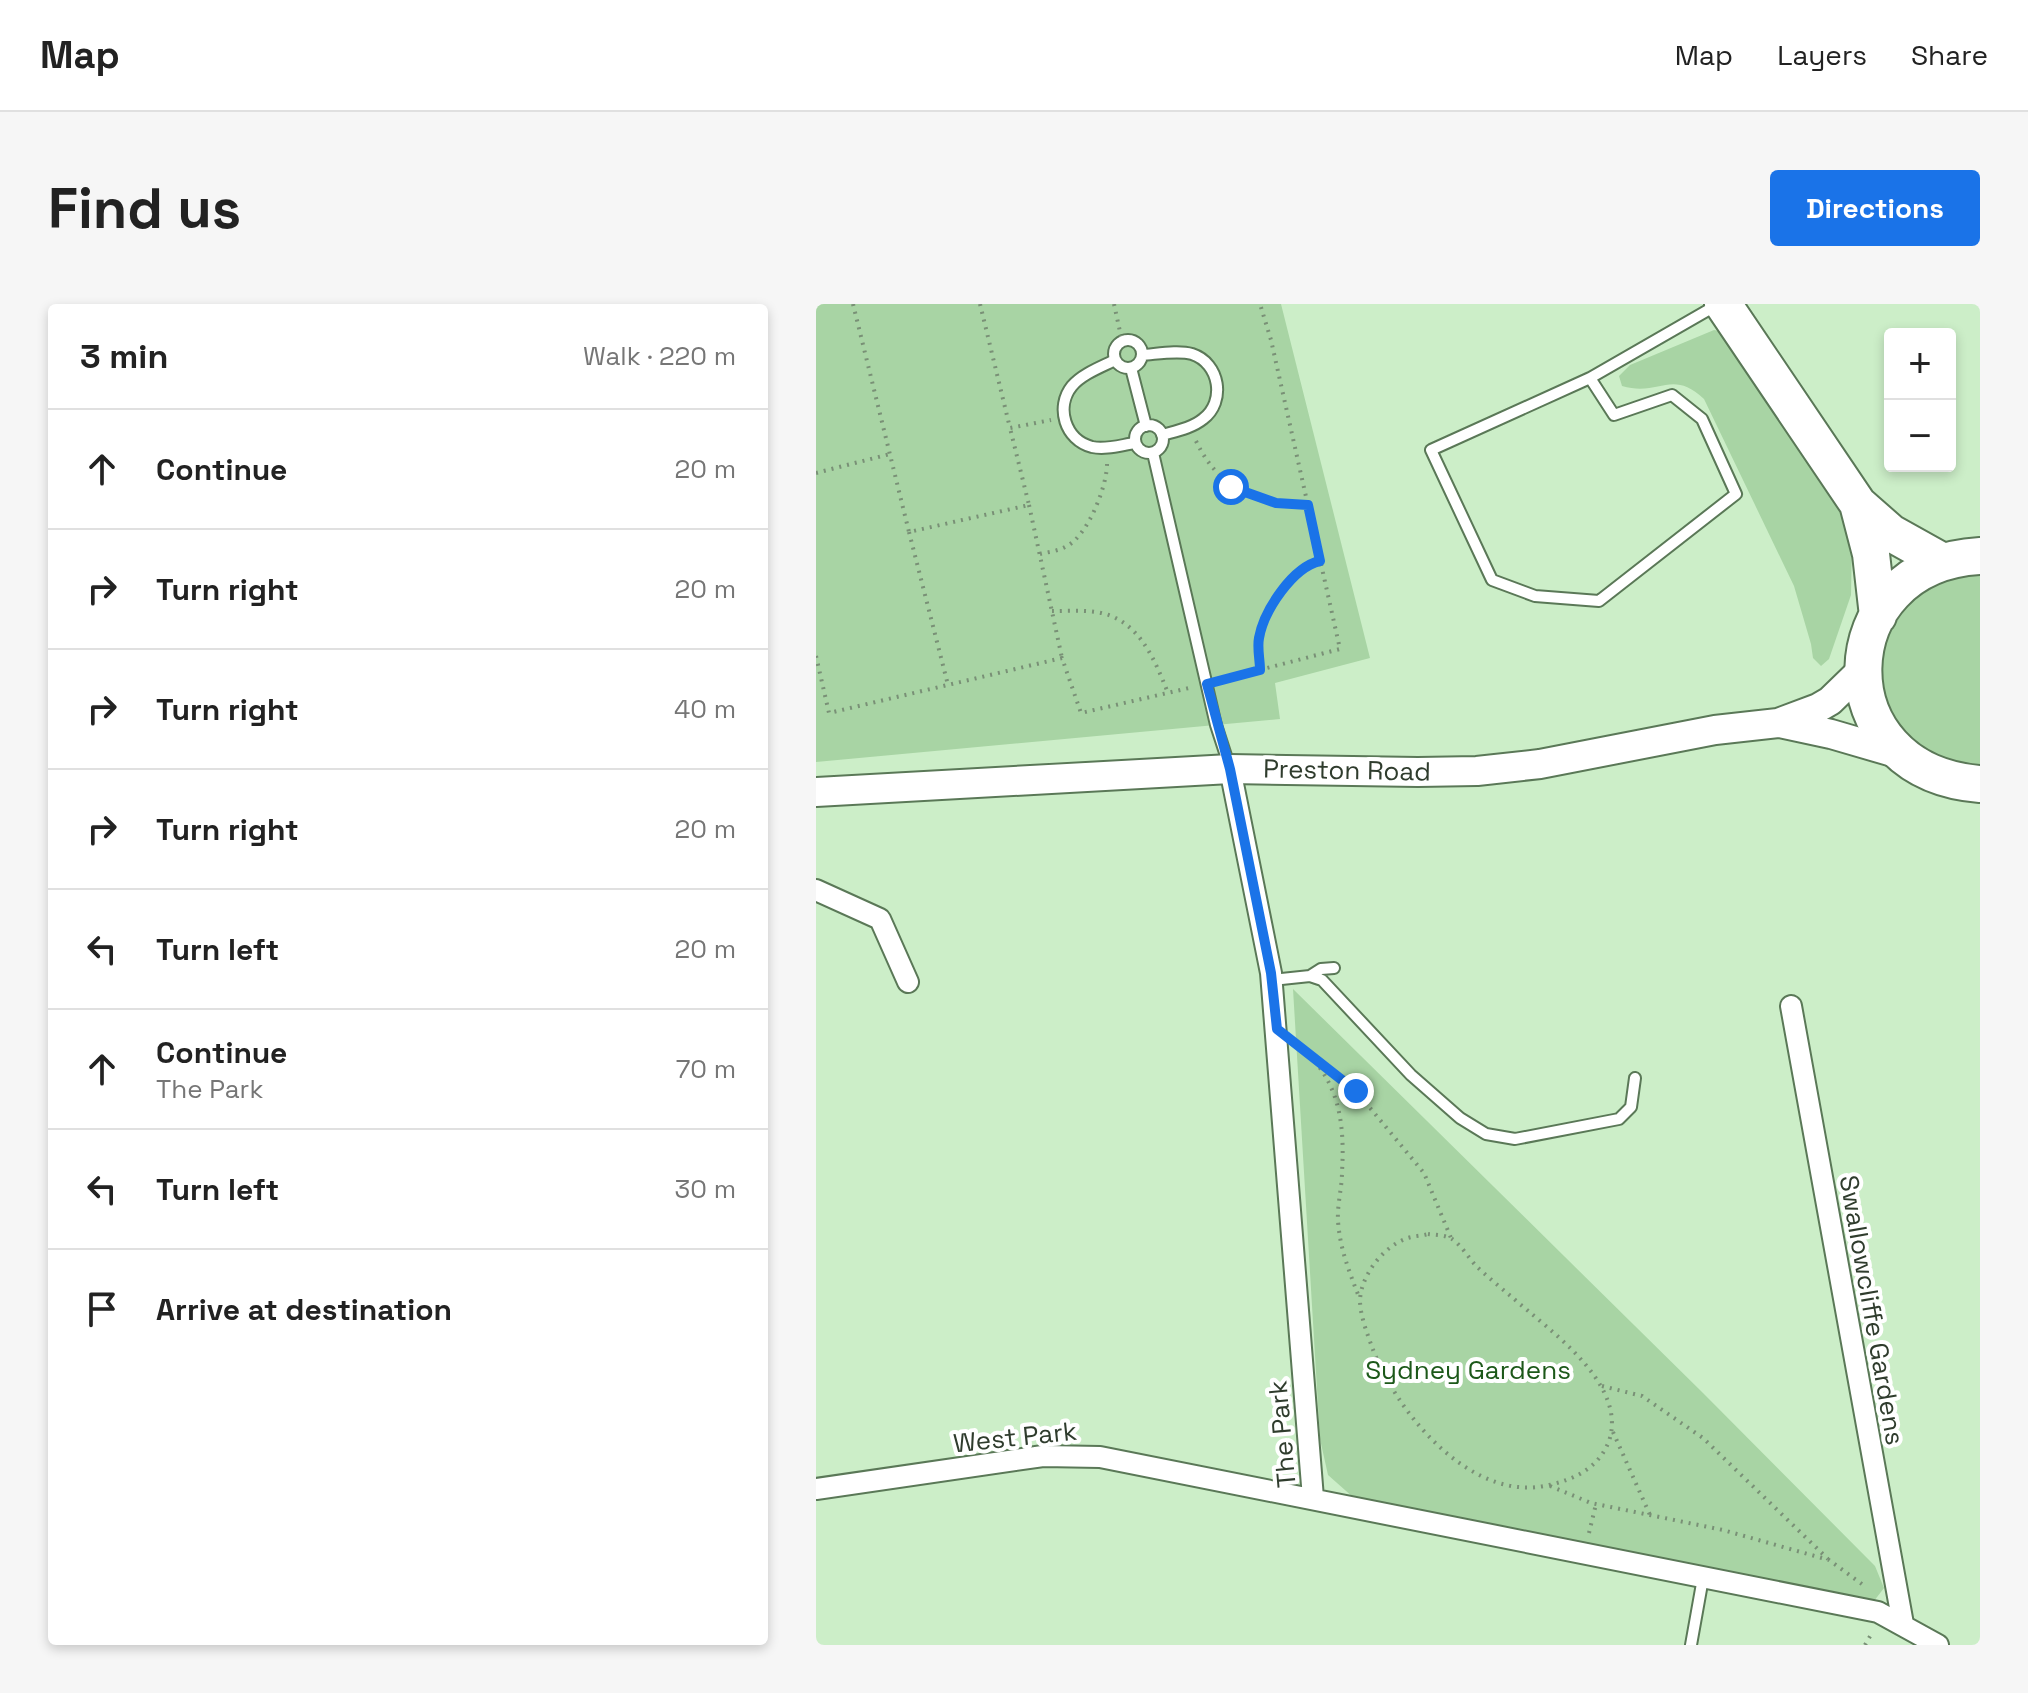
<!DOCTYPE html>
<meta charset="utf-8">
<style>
:root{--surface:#fff;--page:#f6f6f6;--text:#222;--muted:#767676;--line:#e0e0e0;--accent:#1a73e8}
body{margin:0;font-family:"Space Grotesk",sans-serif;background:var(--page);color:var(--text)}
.controls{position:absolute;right:24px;top:24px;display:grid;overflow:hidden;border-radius:8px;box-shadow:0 4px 12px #0003}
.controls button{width:72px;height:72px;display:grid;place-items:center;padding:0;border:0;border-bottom:2px solid var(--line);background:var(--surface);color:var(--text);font:40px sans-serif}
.stop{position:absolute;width:24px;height:24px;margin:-18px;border:6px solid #1a73e8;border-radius:50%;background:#fff}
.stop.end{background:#1a73e8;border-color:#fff;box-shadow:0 2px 8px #0008}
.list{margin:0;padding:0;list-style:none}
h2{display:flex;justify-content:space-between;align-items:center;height:104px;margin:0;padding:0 32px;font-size:34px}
h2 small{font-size:26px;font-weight:400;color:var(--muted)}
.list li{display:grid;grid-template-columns:52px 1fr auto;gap:24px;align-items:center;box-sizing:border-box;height:120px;padding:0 32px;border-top:2px solid var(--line)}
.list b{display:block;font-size:30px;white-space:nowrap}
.list p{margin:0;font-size:26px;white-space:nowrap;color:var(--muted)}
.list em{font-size:26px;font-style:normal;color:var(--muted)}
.icon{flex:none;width:44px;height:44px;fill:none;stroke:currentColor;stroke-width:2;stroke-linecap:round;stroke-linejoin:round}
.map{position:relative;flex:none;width:1164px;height:1341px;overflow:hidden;border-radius:8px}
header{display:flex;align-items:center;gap:48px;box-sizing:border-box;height:112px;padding:0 40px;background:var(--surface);border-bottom:2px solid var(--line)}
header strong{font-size:38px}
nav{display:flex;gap:44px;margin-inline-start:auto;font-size:28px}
.intro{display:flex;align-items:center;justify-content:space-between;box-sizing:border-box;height:192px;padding:0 48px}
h1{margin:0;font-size:56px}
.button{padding:20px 36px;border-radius:8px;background:var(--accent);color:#fff;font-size:28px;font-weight:700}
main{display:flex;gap:48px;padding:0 48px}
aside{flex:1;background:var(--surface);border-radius:8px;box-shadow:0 4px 12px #0003}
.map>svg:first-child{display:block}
</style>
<header>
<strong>Map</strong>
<nav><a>Map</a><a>Layers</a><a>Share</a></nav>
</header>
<div class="intro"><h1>Find us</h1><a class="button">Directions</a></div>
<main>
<aside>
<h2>3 min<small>Walk · 220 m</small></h2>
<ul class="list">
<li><svg class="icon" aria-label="ahead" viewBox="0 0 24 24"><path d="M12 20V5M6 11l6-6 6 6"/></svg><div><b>Continue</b></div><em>20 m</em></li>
<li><svg class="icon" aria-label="right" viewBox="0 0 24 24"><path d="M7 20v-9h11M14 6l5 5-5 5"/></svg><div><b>Turn right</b></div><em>20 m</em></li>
<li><svg class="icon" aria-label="right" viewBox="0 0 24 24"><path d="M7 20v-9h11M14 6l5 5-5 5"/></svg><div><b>Turn right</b></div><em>40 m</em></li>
<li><svg class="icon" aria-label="right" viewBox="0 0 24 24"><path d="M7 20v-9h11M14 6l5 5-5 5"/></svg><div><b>Turn right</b></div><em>20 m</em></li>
<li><svg class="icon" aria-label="left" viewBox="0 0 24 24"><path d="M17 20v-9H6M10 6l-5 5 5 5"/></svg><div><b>Turn left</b></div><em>20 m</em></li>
<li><svg class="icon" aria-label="ahead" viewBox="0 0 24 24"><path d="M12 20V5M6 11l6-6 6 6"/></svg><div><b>Continue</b><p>The Park</p></div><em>70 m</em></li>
<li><svg class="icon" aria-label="left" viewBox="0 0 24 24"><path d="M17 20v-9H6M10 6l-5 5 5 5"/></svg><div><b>Turn left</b></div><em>30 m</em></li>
<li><svg class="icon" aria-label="arrive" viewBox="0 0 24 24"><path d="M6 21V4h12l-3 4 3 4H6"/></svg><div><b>Arrive at destination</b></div></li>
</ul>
</aside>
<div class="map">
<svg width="1164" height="1341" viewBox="0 0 1164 1341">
<rect width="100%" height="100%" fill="#cceec8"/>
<path fill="#a8d4a4" d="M0 0H465L554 354 459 379 464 415 0 458Z
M898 26 908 28 1025 204 1036 239 1035 291 1013 355 1005 362 997 354 995 340 978 282 888 95C855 64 844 93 806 82L803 72 814 61Z
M1164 269V464L1137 461 1090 433 1067 395 1064 351 1081 310 1114 280Z
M477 685 887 1089 1059 1262 1068 1284 1058 1297 1031 1295 538 1194 512 1171 504 1135Z"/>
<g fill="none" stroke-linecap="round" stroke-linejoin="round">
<g stroke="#5a7857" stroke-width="14">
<path id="lane" d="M298 50a14 14 0 1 1 28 0a14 14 0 1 1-28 0Z
M326 51C341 50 362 46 376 50 404 59 410 98 387 115 376 124 360 127 346 131
M299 56C285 63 266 70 256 82 239 103 249 136 276 143 290 146 305 141 319 139
M315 64 330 122
M774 74 798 111 856 91 886 115 920 190 783 297 719 292 676 276 615 146 774 74 901 1
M319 135a14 14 0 1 1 28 0a14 14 0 1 1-28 0Z
M337 149 400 421 413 461
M494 672 505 665 518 664
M456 676 494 672 506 676 595 771 644 814 670 830 699 835 803 815 815 803 819 774
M875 1341 887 1274"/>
</g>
<g stroke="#5a7857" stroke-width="24">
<path id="street" d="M414 465 455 669 497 1194
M0 586 64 615 92 678
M975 702 1087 1320
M0 1185 227 1152 284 1153 1062 1308 1122 1341"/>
</g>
<g stroke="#5a7857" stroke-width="32">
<path id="secondary" d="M964 419 1015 430 1087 451
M0 488 414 465 602 468 661 467 724 460 899 426 962 419 1002 404 1014 397 1046 366"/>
</g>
<g stroke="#5a7857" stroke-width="40">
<path id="highway" d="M907 0 1042 200 1075 229 1127 258
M1042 200 1055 250 1062 312
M1164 252C1012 260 1005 468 1164 480"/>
</g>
<path stroke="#799076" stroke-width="4" stroke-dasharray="2 6" stroke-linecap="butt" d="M37 0 93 228 213 201 194 124
M164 0 194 124 235 116
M298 0 306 37
M380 137C404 187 439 197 492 201
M0 169 74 150
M213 201 246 354
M93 228 132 381
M224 250C232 248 242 247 249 243 271 234 292 181 291 158
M236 307C250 307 266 306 280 308 322 314 338 354 352 389
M0 352 13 409 246 354 265 409 373 384
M444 366C444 356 441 344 443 334 449 306 477 263 504 257
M405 376 524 345 455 36 444 0
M481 741C523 773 529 818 526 868 526 884 521 901 522 917 524 945 533 967 543 993
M501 756 540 787 608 869 635 934
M612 930C619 931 630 931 636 935 645 941 653 954 660 962 672 973 685 984 697 994 734 1027 812 1080 793 1137 783 1163 760 1175 733 1181 655 1200 580 1108 556 1043 551 1029 544 1011 544 996 545 972 566 944 589 935 596 932 605 932 612 930Z
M786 1082 826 1092 887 1134 1012 1255
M797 1128 834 1211
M734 1182 775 1199 907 1226 1013 1256 1050 1283
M773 1229 780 1200
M1049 1341 1056 1329"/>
<use href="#lane" stroke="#fff" stroke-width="10"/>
<use href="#street" stroke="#fff" stroke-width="20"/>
<use href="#secondary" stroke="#fff" stroke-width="28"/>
<use href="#highway" stroke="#fff" stroke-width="36"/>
</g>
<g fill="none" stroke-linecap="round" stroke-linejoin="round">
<path stroke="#1a73e8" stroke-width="10" d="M415 183 460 199 492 201 504 257C477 263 448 306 443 334 441 344 444 356 444 366L391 380 414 465 455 669 461 725 540 787"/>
</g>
<g text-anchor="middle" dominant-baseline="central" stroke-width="8" stroke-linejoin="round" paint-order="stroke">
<g font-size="26" fill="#2f3c2d" stroke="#fff">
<text transform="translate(531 466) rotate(1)">Preston Road</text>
<text transform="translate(1056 1006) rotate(80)">Swallowcliffe Gardens</text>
<text transform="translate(466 1130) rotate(-95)">The Park</text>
<text transform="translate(199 1133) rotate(-6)">West Park</text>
</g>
<g font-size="26" fill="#1c5819" stroke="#fff">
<text x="652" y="1066">Sydney Gardens</text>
</g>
</g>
</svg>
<div class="controls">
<button>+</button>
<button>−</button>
</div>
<div class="stop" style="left:415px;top:183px"></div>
<div class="stop end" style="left:540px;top:787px"></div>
</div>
</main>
